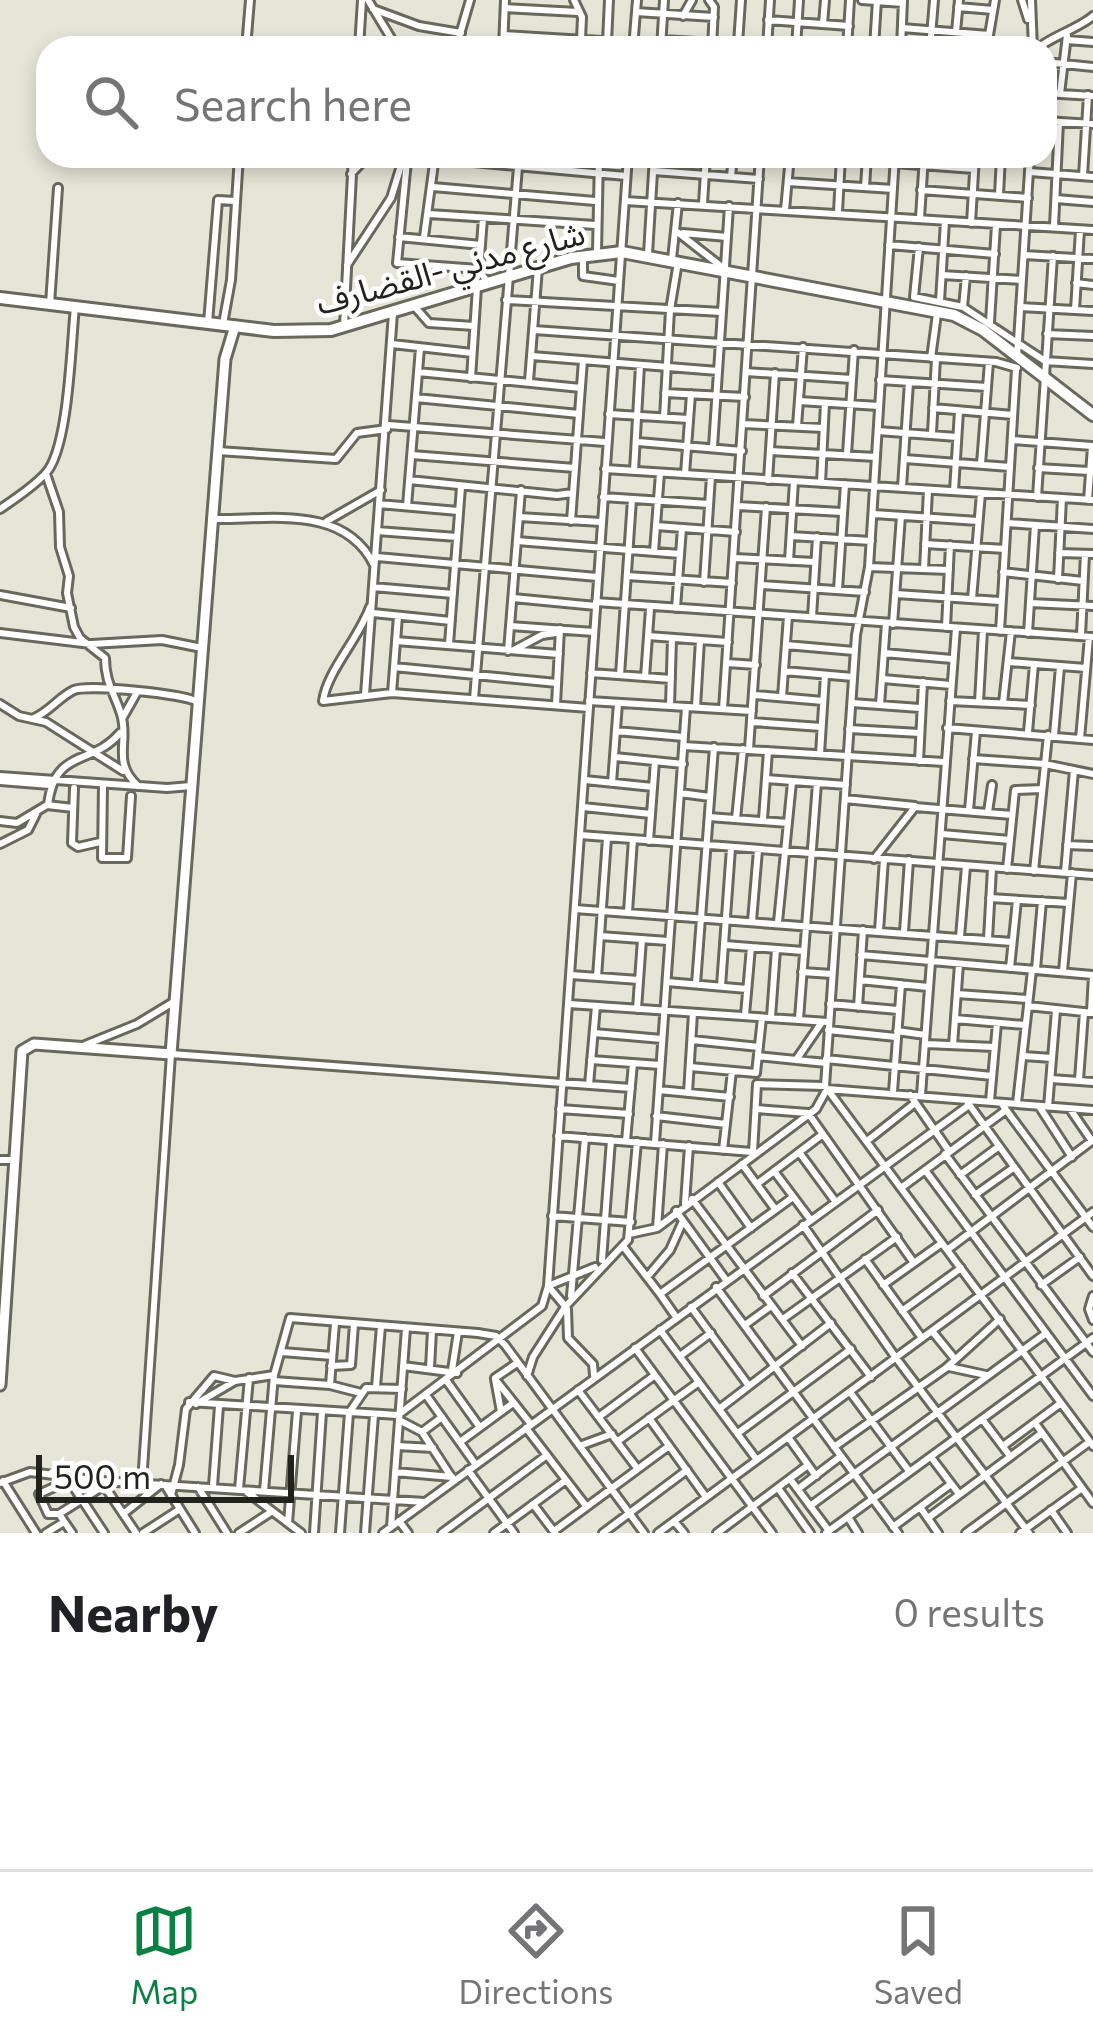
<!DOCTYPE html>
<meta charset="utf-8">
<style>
:root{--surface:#fff;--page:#f2f2f2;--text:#202124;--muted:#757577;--line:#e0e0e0;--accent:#0b8043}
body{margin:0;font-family:Commissioner,"Noto Sans Arabic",sans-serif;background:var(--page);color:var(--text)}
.scale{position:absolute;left:36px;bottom:30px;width:258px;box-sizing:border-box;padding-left:12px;border:6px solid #22221d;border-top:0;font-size:33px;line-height:42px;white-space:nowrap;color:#22221d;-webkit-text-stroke:9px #fff;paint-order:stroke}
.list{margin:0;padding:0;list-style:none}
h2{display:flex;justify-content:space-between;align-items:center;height:156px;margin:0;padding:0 48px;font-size:51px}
h2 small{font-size:39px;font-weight:400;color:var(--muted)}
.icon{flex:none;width:66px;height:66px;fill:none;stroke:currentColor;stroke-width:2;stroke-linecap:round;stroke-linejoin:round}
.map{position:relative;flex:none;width:1093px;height:1533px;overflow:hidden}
.search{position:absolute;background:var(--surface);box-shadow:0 6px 18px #0003;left:36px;right:36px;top:36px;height:132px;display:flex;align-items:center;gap:30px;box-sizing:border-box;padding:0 42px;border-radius:36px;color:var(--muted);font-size:45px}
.sheet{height:336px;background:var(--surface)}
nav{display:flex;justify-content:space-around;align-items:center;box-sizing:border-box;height:168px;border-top:3px solid var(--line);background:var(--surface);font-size:33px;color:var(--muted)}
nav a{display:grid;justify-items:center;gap:6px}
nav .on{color:var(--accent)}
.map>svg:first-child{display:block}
</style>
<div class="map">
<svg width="1093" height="1533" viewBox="0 0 1093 1533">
<rect width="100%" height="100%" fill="#e6e6d8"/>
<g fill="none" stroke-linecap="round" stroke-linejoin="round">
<g stroke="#68685c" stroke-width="12">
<path id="minor" d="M368 0 397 48
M574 0 582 17 581 40
M709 0 714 7 712 48
M862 0 903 3
M1022 0 1028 19
M1031 0 1033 48
M958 7 993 10
M505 8 578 12
M373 9 419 26 461 33
M636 12 714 17
M683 16 692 0
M768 20 849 26
M823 24 825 0
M902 28 989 35 995 0
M956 32 959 0
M504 35 634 43
M662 40 767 46
M1067 40 1093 42
M607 42 609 0
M738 44 741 0
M796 47 810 48
M246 48 250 0
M359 48 362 0
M456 48 470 0
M503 48 505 0
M633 48 637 0
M661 48 664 0
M767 48 770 0
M796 48 799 0
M847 48 850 0
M874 48 877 0
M901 48 903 0
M930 48 934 0
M1039 48C1046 39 1078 29 1093 16
M1045 62 1093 67
M1045 93 1093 96
M1060 94 1067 35
M1045 121 1093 124
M469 156 473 162 626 176
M793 156 841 157
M895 156 869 567 856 635 825 1086 1093 1446
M407 161 397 263 479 269
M894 163 974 169
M405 164 411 158 435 159
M654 171 759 179
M1030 172 1093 177
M351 174 368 156
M1083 176 1088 95
M731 177 733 156
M788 182 893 189
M433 187 595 201
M865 187 867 156
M921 190 1028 198
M999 195 1001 156
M1056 199 1093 202
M625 201 1093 230
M703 204 706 156
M785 210 790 156
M838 212 841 156
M429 214 595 225
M483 218 479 271 487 281
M920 218 924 156
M971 223 975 156
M1054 226 1059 122
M676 231 722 267
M683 233 727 237
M399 237 481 245
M424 237 435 156
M889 245 995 254
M597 252 599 156
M648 254 654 156
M1024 255 1093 259
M583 256V276L619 281
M672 259 678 203
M347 265 391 198 404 156
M942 275 1022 280
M1076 283 1093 285
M914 297 963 307 1045 361 1093 364
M914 297 919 247
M506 300 722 312
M940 301 945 221
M50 304 58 188
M414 306 429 323 474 326
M963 307 966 276
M1020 307 1093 311
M1075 310 1080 230
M990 322 996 225
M208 323 218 200 235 201
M223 324 231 280 239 156
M344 326 353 156
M534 330 996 362 1017 368
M1047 334 1093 336
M392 344 472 353
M532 356 718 371
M1017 356 1030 156
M931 358 937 314
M418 372 581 388
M746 372 852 379
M471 378 477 287
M880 380 987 387
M529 381 538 268
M665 393 745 397
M416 398 579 414
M799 401 879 406
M933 408 1013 415
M609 414 689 419
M664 417 670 310 678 262
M744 424 823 428
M388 425 605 442
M797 426 803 347
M878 431 957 437
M932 433 936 358
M1012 440 1092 446
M638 442 742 451
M713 447 729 206
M218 451 336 459 357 433 387 429
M770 451 876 457
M847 454 854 350
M412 455 575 468
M905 459 1010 467
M981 464 989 362
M1038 468 1089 471
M605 469 1093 500
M634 471 640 365
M46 474 59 512 60 547 69 576 67 593 74 627 80 638 105 658C105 682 114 692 121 714 130 742 111 761 138 786
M685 474 691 394
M409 480 557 495 573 493
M768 480 775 373
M821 483 825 403
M902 487 909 382
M954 491 959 411
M603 497 709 504
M1037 497 1053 256
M1088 500 1092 447
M379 504 458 511
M407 506 420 348
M738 506 842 512
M0 509C15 499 33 487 45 474 69 450 71 343 75 307
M874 514 978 521
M519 517 601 522
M214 519C269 520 344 504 374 565
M327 521 381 490
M571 521 583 360
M1007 523 1093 529
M656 526 736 532
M377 531 457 537
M791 536 871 541
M517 541 680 554
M925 544 1005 549
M654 552 660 473
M1059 553 1093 554
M377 557 597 577
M735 558 815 562
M789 561 794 481
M869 567 949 570
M924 569 928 490
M1003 572 1083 581
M627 576 732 583
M1058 579 1062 498
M704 582 711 476
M761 585 865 592
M373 587 453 594
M838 590 845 484
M896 594 1000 601
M0 595 71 608
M513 598 596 606
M972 599 981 493
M596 602 1093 637
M1030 603 1093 606
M370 607C358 640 327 671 323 701L392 693 589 708
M676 608 682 528
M373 613 451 621
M812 617 817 537
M893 624 901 516
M510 626 594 632
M946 627 950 545
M1000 631 1016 369
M0 633 91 644 162 640 202 648
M1028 633 1035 525
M1081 635 1085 554
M648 636 728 642
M396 641 559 654
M449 644 461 487
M786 645 854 651
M514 650 542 635 556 633
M508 651 521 490
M884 653 952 659
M1009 662 1086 668
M727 663 756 665
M394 667 557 683
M784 671 853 677
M591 673 671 679
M620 675 632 499
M645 677 650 609
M883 679 951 685
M392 693 398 616
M365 695 393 313
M755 695 823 701
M782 697 788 616
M474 699 518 167
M589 701 752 711
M950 701 1031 705
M979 702 983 630
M852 703 920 708
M1003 703 1011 631
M0 704 19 716 46 722 123 771
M556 704 560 629
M880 705 886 623
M670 706 672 638
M696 707 700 640
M723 709 760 156
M123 717 136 694
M34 718C49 712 59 697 74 690 87 684 186 694 197 702
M753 722 821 727
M947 728 1093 740
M849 729 920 733
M616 731 684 737
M1028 732 1034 664
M1054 735 1060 667
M1080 739 1089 637
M684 746 944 762
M749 749 766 507
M820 754 825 675
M615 757 683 764
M973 759 1045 764 1093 774
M919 761 923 682
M0 776 167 788 191 786
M766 779 846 785
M585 780 653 787
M0 781 50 785
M612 783 618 703
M103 784 102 858H127L131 796
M74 788 72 843 78 847 100 842
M680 793 710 797
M845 799 915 806
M48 805C55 747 91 767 120 733
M583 807 651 814
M969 810 976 731
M988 812 992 785
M709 817 788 823
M736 819 743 749
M763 819 768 751
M0 821 17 823 47 805 73 808
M942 834 1010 840
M580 835 1093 875
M649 841 655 761
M0 844 28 830 36 814
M1067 845 1093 846
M874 859 915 807 1012 815
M1007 869 1015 790 1042 789
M1034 871 1048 735
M1065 872 1074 770
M990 898 1069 903
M575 909 1012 942
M628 912 633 839
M752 921 758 850
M778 922 792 782
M879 931 884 859
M904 932 909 860
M600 936 668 941
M960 937 966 866
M988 939 992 868
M725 945 803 951
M861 955 1093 975
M1010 968 1017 900
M1036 969 1042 901
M1063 971 1072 873
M802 972 832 974
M571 975 639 980
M597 977 607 838
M860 980 928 987
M667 982 747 989
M696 984 714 747
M721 986 731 848
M957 994 1028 999
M569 1004 828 1022
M830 1004 898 1010
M1028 1006 1093 1013
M858 1007 863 930
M637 1009 642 939
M1091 1011 1093 976
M745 1015 751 947
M771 1017 776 949
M799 1019 817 783
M955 1019 1025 1025
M828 1030 896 1037
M897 1031 925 1035
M594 1033 662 1039
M692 1040 759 1047
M926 1044 994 1047
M85 1045 137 1024 175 1001
M953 1045 959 964
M758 1056 826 1063
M1023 1056 1052 1058
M826 1059 992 1076
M591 1060 660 1065
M796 1060 822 1022
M690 1067 756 1073 762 1018
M1051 1079 1093 1082
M1079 1080 1084 1012
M589 1085 596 1006
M659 1090 730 1097
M893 1092 901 984
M688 1093 693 1013
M910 1095 949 1151
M921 1095 956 628
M990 1101 997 1023
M968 1103 1093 1276
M1001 1103 1093 1227
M1017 1103 1032 970
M1039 1106 1072 1157
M1048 1107 1056 1010
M560 1109 629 1114
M756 1109 808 1113 914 1263
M1070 1109 1092 1141
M656 1116 726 1124
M558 1136 752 1152
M626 1141 633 1063
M867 1141 915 1103
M655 1143 686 707
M723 1150 732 1071
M753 1152 757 1084 823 1086
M799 1152 835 1201
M945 1154 1093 1352
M0 1160H14
M742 1164 775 1209
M925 1170 1093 1396
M774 1171 810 1219
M960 1175 998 1147
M718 1182 751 1228
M757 1184 823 1134
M901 1188 1006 1110
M975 1195 1013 1168
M692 1199 802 1346
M685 1203 689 1146
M676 1211 726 1280
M552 1216 631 1222
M803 1225 896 1358 1029 1533
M657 1228 663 1144
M629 1234 657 1228 816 1109 827 1089 1093 1110
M623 1246 660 1294
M947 1250 1093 1140
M865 1259 922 1338
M602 1260 611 1140
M792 1273 871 1377
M647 1277 670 1250 683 1221
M883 1285 942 1243
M1041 1285 1080 1257
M548 1286 595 1267
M548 1286 565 1306
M716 1287 898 1533
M571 1296 585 1138
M763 1296 878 1210
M1093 1296 1089 1309 1093 1320
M691 1307 749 1386
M567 1309 568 1338 593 1364 594 1375
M902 1311 961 1268
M676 1317 660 1294 793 1197
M783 1319 897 1237
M745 1325 771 1306
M660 1330 757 1460
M932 1331 954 1358
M635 1348 772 1533
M282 1352 332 1356
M680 1356 711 1333
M331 1366 351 1365 354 1324
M403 1366 457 1373
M949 1367 986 1375
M430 1368 432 1330
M452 1370 458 1332
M527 1376 533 1357 565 1307 628 1240 637 1142
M495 1378 517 1363
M495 1379 530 1423
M495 1379 501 1412
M446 1380 479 1426
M274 1381 330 1385 361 1393
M330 1385 335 1323
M376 1387 381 1326
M578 1390 637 1468
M850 1392 909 1471
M426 1395 476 1465
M189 1402 398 1415 542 1306 548 1286 628 156
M196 1404 235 1381 274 1375
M719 1409 831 1323
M600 1416 655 1375
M649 1418 706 1497
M982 1419 1010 1456
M399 1420 422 1432 454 1481
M1035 1423 1093 1503
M526 1428 586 1506
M422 1432 442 1417
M738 1433 851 1349
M788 1437 816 1476
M618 1441 699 1382
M460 1442 513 1403
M582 1445 612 1434
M397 1446 433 1448
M1003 1446 1061 1403
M834 1447 946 1368 1000 1319
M931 1457 959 1494
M468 1470 514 1533
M395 1472 452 1477
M790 1479 829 1531
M69 1480 104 1533
M70 1480 39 1494 48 1514H59L72 1533
M3 1481 36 1533
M101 1481 136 1533
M0 1483 30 1472 101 1481 425 1502
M142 1483 171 1054 631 1088
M165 1485 195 1533
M213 1486 219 1406
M198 1487 227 1533
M778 1488 810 1533
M239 1489 249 1378
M798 1489 841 1456
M264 1491 274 1375 290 1318 478 1333 496 1336 505 1345 644 1533
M247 1492 301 1533
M171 1495 179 1465 186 1409 214 1376 235 1381
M533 1504 555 1533
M810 1506 1045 1334
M920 1507 938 1533
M1051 1510 1067 1533
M59 1514 105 1485
M123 1514 161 1484
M848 1517 858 1533
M928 1518 1042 1433
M399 1521 408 1533
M674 1521 684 1533
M288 1523 297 1411
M391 1527 406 1328
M893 1527 951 1484
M554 1531 669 1446
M46 1533 64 1522
M143 1533 180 1509
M239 1533 271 1512
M314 1533 322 1412
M340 1533 349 1413 366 1388 402 1389
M365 1533 374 1415
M383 1533 969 1105
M442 1533 547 1455
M494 1533 566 1480
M603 1533 687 1470
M658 1533 1093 1212
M717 1533 808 1465
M826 1533 1093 1338
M966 1533 1088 1443
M1020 1533 1082 1488"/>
</g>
<g stroke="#68685c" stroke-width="15">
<path id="major" d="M0 1385 22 1051 34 1044 171 1054 225 359 235 326"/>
</g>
<g stroke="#68685c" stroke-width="16">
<path id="highway" d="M0 298 274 331 331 330 571 258 622 252 954 315 983 330 1093 415"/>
</g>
<use href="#minor" stroke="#fff" stroke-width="6"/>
<use href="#major" stroke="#fff" stroke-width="9"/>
<use href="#highway" stroke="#fff" stroke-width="10"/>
</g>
<g text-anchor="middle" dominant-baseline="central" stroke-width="9" stroke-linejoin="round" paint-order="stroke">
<g font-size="33" fill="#22221d" stroke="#fff">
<text transform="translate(450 266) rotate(-15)">شارع مدني -القضارف</text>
</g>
</g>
</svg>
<div class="scale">500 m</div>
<div class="search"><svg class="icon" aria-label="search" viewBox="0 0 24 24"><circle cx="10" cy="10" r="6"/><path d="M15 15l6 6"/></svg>Search here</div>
</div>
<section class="sheet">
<h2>Nearby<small>0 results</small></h2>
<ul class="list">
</ul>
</section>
<nav>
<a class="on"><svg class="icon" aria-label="map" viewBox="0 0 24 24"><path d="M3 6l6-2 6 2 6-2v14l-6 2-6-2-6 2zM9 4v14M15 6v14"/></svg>Map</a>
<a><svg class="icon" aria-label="directions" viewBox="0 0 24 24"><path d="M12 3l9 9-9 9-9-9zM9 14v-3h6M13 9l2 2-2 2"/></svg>Directions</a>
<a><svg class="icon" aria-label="saved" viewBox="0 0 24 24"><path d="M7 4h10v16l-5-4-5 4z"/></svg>Saved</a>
</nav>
